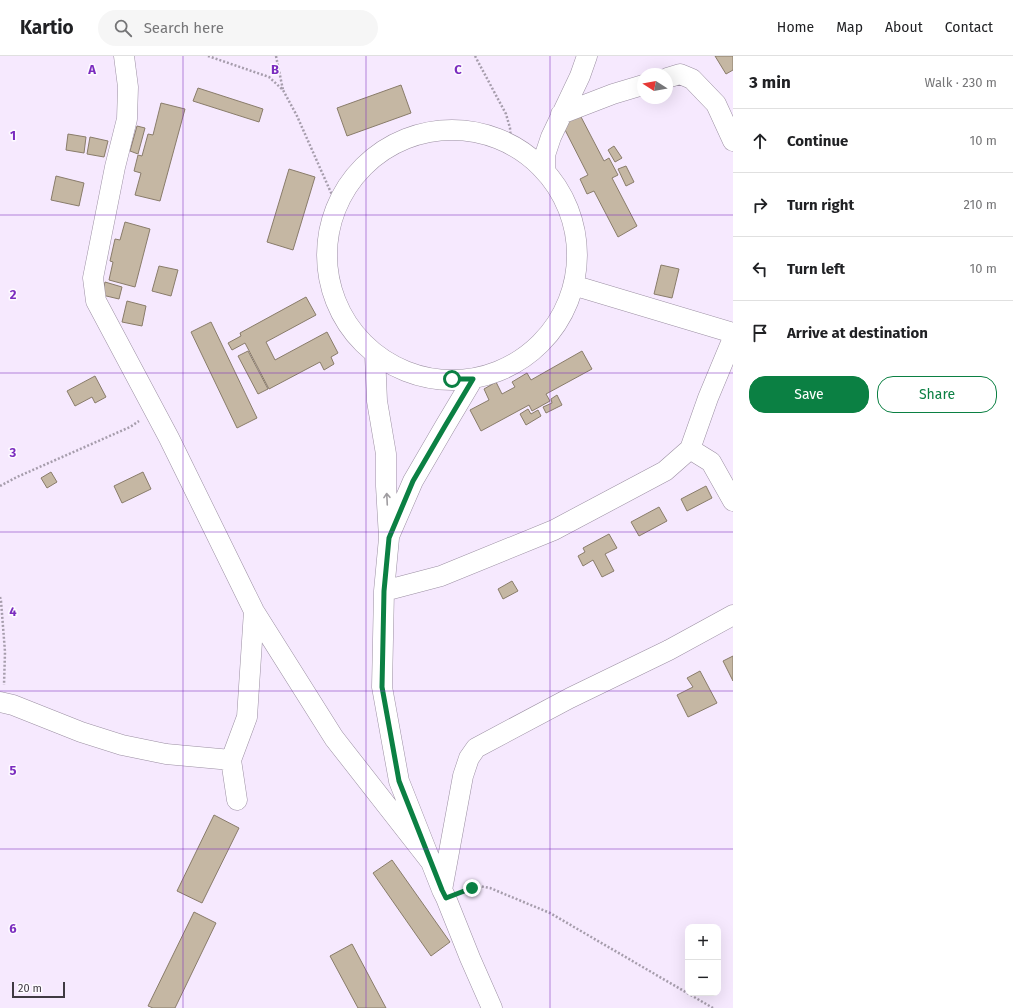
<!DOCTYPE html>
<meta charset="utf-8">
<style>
:root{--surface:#fff;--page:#f6f6f6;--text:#202124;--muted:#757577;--line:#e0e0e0;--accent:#0b8043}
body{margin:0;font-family:"Fira Sans",sans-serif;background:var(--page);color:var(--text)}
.controls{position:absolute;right:12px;bottom:12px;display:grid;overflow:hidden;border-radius:8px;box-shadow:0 4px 16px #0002}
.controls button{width:36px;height:36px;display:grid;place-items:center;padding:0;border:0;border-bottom:1px solid var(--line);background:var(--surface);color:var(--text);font:20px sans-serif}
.compass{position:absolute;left:637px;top:12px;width:36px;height:36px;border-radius:50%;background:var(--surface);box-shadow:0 4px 16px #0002;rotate:281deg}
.scale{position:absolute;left:12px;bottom:10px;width:53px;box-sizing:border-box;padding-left:4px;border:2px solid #3f3a42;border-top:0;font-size:11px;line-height:14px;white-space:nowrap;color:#3f3a42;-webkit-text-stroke:3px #fdfaff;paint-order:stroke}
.stop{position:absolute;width:12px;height:12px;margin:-9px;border:3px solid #0b8043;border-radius:50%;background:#fff}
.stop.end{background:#0b8043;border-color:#fff;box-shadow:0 1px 4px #0008}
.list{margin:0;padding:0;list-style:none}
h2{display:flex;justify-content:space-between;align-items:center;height:52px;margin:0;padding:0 16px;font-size:17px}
h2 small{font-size:13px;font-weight:400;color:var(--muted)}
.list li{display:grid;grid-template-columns:26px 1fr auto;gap:12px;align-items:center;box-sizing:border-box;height:64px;padding:0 16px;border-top:1px solid var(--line)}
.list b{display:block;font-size:15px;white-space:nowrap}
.list em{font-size:13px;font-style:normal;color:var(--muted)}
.actions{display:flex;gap:8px;padding:12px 16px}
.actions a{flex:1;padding:9px 0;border:1px solid var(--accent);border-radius:16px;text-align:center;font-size:14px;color:var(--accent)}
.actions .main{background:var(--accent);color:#fff}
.icon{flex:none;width:22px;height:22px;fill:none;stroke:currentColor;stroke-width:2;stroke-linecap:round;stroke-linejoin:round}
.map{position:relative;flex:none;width:733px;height:952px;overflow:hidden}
header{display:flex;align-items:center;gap:24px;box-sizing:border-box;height:56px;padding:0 20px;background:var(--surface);border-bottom:1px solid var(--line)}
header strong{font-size:19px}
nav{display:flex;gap:22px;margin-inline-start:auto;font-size:14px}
.search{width:280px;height:36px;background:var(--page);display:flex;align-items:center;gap:10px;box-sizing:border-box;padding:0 14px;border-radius:22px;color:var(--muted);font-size:15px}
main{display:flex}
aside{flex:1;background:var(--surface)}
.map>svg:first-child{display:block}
</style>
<header>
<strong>Kartio</strong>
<div class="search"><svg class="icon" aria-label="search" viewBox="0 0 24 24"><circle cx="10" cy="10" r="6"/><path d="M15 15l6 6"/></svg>Search here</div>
<nav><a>Home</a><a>Map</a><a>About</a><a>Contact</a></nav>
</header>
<main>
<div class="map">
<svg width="733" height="952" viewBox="0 0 733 952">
<rect width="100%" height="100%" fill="#f6e9fe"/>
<path fill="#c5b7a3" stroke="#897c6a" d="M715 0H733V14L726 18Z
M401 29 411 57 347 80 337 52Z
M198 32 263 53 259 66 193 45Z
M161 47 185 53 160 145 135 139 141 117 134 115 138 99 142 100 148 78 153 79Z
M580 59 604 105 609 102 618 119 612 122 637 170 618 181 594 135 587 138 580 123 588 119 562 68Z
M137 70 145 72 138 98 130 95Z
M68 78 86 81 84 97 66 94Z
M90 81 108 85 104 101 87 98Z
M614 90 622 102 615 106 608 94Z
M626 110 634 126 626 130 618 113Z
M289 113 315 121 293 194 267 186Z
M56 120 84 127 79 150 51 144Z
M125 166 150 173 135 231 109 224 113 206 110 205 115 183 120 184Z
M661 209 679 213 672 242 654 238Z
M159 210 178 214 171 240 152 235Z
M105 226 122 231 119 243 102 239Z
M306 241 316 259 266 286 275 304 327 276 338 297 331 301 334 308 324 314 320 306 269 333 245 287 232 294 228 287 241 280 240 277Z
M127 245 146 250 142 270 122 266Z
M211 266 257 362 237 372 191 276Z
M248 295 268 333 258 338 238 300Z
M582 295 592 313 546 338 550 345 532 355 529 349 481 375 470 354 489 344 484 333 496 326 502 338 515 331 512 326 527 317 531 324Z
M95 320 106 341 95 347 92 341 75 350 67 335Z
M557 339 562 349 546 357 543 351 552 347 551 343Z
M528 353 531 358 538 354 541 360 526 369 520 358Z
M51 416 57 426 47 432 41 422Z
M143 416 151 433 122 447 114 430Z
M706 430 712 442 687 455 681 443Z
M659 451 667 465 639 480 631 466Z
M609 478 617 492 605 498 614 515 602 521 593 504 583 510 578 500 585 496 583 492Z
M512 525 518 535 503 543 498 533Z
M733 600V625L723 605Z
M700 615 717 647 688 661 677 639 693 631 687 622Z
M214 759 239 772 202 847 177 835Z
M392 804 450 886 431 900 373 817Z
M194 856 216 867 175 952H153L148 950Z
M352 888 386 952H358L330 900Z"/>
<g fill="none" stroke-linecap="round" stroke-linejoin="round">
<g stroke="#9b8fa2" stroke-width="21">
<path id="minor" d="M124 0 128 31 127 63 115 111 93 222 96 245 169 382 254 555 334 682 431 806
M667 22 680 18 692 23 716 48 733 85
M561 58 613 38 643 29
M327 199a125 125 0 1 1 250 0a125 125 0 1 1-250 0Z
M545 113V99L551 81 580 20 587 0
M576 230 733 277
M375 299 377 345 386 398V430L389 482 384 535 382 631 399 725 442 834 446 842 470 902 492 952
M690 393 711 406 733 445
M390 478 413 425 445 370 473 323
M384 535 441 520 554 474 665 415 690 393 708 342 733 282
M0 646 13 649 81 676 122 689 166 698 231 704
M237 744 231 704 247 661 254 555
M442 834 463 720 469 702 476 692 570 642 669 594 733 559"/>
</g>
<path stroke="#a69dac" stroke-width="2.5" stroke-dasharray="2 2" stroke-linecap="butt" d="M208 0 269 21 283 34 297 60 336 148
M276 0 283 34
M475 0 506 58 510 72 511 89
M0 430 17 421 130 371 139 365
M0 541 1 545 5 596 4 629
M463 836 479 830 490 832 550 857 713 952"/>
<use href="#minor" stroke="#fff" stroke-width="20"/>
</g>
<defs><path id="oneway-shaft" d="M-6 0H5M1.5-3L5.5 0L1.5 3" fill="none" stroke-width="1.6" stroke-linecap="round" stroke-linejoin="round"/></defs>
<use stroke="#9f9ca0" href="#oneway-shaft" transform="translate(387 443) rotate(-93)"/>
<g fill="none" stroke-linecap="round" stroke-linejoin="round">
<path stroke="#0b8043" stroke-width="5" d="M452 323H473L445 370 413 425 389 482 384 535 382 631 399 725 442 834 446 842 472 832"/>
</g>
<path fill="none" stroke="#7b2cbf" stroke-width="1" stroke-opacity="0.55" d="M183 0V952M366 0V952M550 0V952M0 159H733M0 317H733M0 476H733M0 635H733M0 793H733"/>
<g font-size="13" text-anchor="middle" font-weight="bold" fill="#7b2cbf" stroke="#fdfaff" stroke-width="3" stroke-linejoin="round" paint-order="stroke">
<text x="92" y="18">A</text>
<text x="275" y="18">B</text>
<text x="458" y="18">C</text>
<text x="13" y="84">1</text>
<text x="13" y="243">2</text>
<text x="13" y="401">3</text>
<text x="13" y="560">4</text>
<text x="13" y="719">5</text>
<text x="13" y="877">6</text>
</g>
</svg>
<div class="controls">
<button>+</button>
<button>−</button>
</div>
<svg class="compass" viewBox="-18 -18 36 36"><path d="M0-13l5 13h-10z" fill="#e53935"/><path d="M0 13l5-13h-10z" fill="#757577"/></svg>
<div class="scale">20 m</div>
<div class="stop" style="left:452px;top:323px"></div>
<div class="stop end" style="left:472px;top:832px"></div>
</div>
<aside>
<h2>3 min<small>Walk · 230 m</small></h2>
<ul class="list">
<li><svg class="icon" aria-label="ahead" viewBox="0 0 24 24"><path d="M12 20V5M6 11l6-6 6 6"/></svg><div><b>Continue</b></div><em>10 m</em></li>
<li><svg class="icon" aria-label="right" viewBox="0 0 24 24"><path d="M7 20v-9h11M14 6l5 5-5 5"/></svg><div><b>Turn right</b></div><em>210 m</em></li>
<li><svg class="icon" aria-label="left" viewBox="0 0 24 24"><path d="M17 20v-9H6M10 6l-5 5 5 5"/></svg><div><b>Turn left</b></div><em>10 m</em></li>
<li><svg class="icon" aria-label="arrive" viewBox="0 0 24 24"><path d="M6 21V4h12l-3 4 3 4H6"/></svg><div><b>Arrive at destination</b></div></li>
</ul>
<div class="actions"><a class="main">Save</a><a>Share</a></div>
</aside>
</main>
